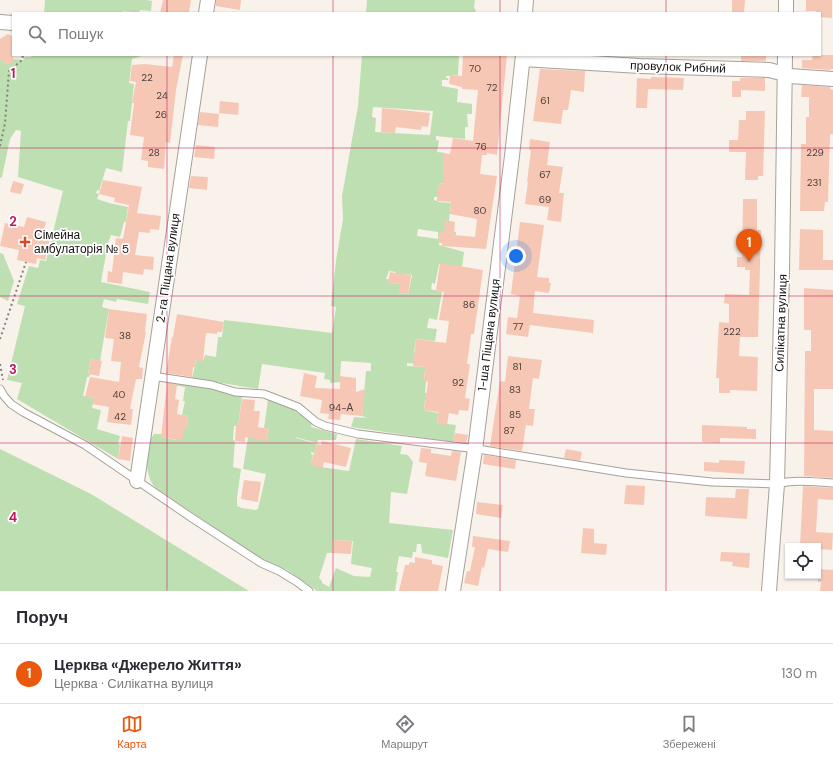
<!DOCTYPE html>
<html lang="uk">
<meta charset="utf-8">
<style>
:root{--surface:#fff;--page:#f2f2f3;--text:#2b2b33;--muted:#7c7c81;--line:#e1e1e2;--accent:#ea580c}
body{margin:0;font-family:"DM Sans",sans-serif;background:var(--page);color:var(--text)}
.controls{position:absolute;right:12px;bottom:12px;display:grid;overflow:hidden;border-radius:0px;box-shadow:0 1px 3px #0004}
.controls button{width:36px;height:36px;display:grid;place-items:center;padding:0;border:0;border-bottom:1px solid var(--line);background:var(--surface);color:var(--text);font:20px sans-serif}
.you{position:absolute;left:516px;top:256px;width:14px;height:14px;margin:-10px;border:3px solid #fff;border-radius:50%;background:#1a73e8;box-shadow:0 0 0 6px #1a73e833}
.badge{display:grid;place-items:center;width:26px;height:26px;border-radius:50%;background:var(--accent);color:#fff;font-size:13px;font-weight:700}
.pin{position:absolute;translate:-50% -33px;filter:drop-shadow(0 1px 2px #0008)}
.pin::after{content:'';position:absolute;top:21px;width:14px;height:12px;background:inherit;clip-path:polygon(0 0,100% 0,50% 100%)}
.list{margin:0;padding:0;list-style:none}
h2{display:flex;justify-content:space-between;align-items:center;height:52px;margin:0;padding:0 16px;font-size:17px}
h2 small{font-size:13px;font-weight:400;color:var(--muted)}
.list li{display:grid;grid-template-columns:26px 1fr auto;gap:12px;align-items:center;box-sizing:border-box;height:60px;padding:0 16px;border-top:1px solid var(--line)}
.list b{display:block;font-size:15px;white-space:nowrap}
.list p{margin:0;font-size:13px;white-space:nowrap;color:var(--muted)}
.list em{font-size:13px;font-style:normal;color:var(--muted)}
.icon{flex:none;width:22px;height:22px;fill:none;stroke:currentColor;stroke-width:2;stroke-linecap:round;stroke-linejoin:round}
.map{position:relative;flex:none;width:833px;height:591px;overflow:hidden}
.search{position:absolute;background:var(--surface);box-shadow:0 1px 3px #0004;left:12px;right:12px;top:12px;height:44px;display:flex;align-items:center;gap:10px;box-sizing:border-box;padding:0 14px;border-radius:0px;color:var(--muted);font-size:15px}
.sheet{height:112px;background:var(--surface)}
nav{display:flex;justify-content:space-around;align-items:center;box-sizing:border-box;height:56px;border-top:1px solid var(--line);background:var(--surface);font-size:11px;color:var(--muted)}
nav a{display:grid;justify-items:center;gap:2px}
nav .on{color:var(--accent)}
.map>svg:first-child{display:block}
</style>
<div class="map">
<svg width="833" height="591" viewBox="0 0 833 591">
<rect width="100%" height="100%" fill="#f8f2eb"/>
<path fill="#bedfb1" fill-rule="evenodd" d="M45 0H146L152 1 151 11 140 10 139 13 123 11 122 13H44Z
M367 0H475L474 8 476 10 475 13H366Z
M32 55H154V56L145 55 132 59 129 83 134 84 130 121H128L122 172 106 168 99 191 97 190 96 193 99 194 97 199 109 203 128 207 126 222H124L120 237 111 235 108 243 101 282 150 292 148 304 117 299 116 302 104 299 102 307 109 309 100 361 91 359 88 373 90 374 89 377H87L83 396 94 398 92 408 101 410 97 429 120 436 118 444 120 445 118 459 17 399 22 383 7 380 25 306 17 304 29 266 38 268 40 260 46 261 63 191 18 177 21 131 16 130 10 139 2 177 0 178V59H3L4 62 7 64 11 62 12 59 23 60 25 57H31Z
M362 55H459L458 75 446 76V78H448V80H442V86L458 89 457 102 472 104V114H467L468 127H465V139L436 136V140L439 141 437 152 445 153V184L439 183 438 197H434V200L437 201 438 198V202L451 203 449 221 446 220 445 230 456 232V235L440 233 439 245 464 252 462 267 439 264 435 284 432 283 431 289 442 292 437 320 429 318 427 328 437 329 435 341 416 339 414 352 420 364 407 363V366L428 367 424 374V379L426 381 425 393 433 394 432 400H425L424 410 438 413 437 423 456 425 453 442 351 427 354 417 368 418 362 416 366 371H371V363L341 361 340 382 330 383V380L324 379 325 373 262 364 258 389 192 378 198 354 200 360 203 361 205 355 216 357 218 337H222L224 320 332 333 336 307 331 306 336 261 343 219 342 196 358 106ZM373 107 433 111 430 135 375 132 376 118 372 117ZM418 229 438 232V239L417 236ZM389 271 396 272 395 277 405 278V274L412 275 408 294 399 293V284L389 283V279H386Z
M0 253 3 254 14 281 8 301 0 297Z
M168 380 201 385 242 396 238 426H234L233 440 235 441 233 467 241 469 237 498V506L240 507 241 508 255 510 258 509 266 474 243 469 248 437 267 440 269 429 264 428 268 399 291 408 312 423 311 427 337 434 336 440H318L317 443 295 437 296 438 317 444 315 453 311 452V454L313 455 311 463H314L313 466 349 471 356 439 402 446 400 454 408 455 413 462 407 494 391 492 389 523 453 530 448 558 422 553 421 544H417L416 552H413L412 558 399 556 396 572H398L395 591H317L287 570 262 560 156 488C144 478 144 445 154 434H161V437L176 440 180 427H187L188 416 182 415 185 401H183L185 387 167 384ZM334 540 353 541 351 564 372 568 370 577 354 576 336 568 329 587 322 583V581L319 578 327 553H332Z
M0 449 91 494 249 591H0Z"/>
<path fill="#f7c7b5" d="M163 0H191L189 13H160Z
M216 0H241L240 10 216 6Z
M732 0H745L744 13H732Z
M806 0H832V18L820 17V13H816V11H806Z
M8 34 13 37V62L8 64 5 63 0 59V39Z
M174 55H183L176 90 170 143 166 142 164 169 148 167V161L141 160 144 137 130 135 134 103H132L136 82 130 81 132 65 145 64 172 67Z
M463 55H507L497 155 487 153V155H482L480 174 497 176 486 249 442 246V243H439L440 232 444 233 445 220 455 222 454 235 475 237 477 219 450 214 451 202 437 201 439 183 443 184V153L450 154 453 138 473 141 478 90 462 89V87L449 84 450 75 462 76Z
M741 55H766V61H741Z
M813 55H833V69H831L830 70 802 68V60H812Z
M540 69 585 71 584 92 571 90 568 110H563L561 124 533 121Z
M651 77 684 78 683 90 648 89 647 108H636L637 78 651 79Z
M740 78H765V91L741 90V97H732V81H740Z
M802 85 830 87V89L833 90V134H830L828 202H825L824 211H800L801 144H806V117H809V97H801Z
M220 101 239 103 238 115 219 113Z
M382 108 430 113 428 127 422 126 421 130 396 127 395 133 381 132Z
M746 111H765L763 176H758V180H745L746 152H729V140H738L739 120H746Z
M200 112 219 114 218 127 198 125Z
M530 139 550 142 547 165 563 167 559 193H564L561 222 547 220 549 207 525 204 528 182H527L531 150H529Z
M196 145 215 147 214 159 194 157Z
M191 176 208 177 207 190 189 188Z
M103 180 142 187 137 213 161 216 159 230 150 229V233L139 232 135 255 154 257 153 270 144 269 143 275 123 272 122 284 107 282 108 271 112 272 116 238 123 239 129 205 114 202 115 198 99 194Z
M13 181 24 184 21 194 10 192Z
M743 199H757V230H761L758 337H740L739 356 758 357 757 391 730 390V393H719V378H716L719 322 729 323V304L724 303 725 294 749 295 750 270H745V267H737V257H742Z
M27 217 46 222 43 233 51 234 45 260 37 258 36 264 17 260 19 250 0 246 5 223 24 227Z
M520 222 544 225 537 277 549 278V283H551L549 293 535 291 533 313 594 320 593 333 530 325 528 337 506 334 508 317 517 318 520 296 511 294Z
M800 229 823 230V260H833V270H799Z
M440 263 483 270 474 334H471L467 364H470L465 398 470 399 468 411 459 410 458 415 449 413 447 425 437 423 438 412 424 410 428 382 425 381 424 380 425 367 413 366 416 339 446 343 449 321 439 320 444 292 436 291Z
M390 272 411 275 408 294 399 293V284L388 283Z
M804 288 833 290V389H814V430L833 431V478L804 476 805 351H811V330H804Z
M109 309 147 314 145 332H146L139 367 143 368 142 379H136L130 409H133L131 425 107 422 109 407 92 404 94 398 85 397 90 377 119 382 121 362 111 361 114 339 105 338Z
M177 314 224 322 222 332H217V334L206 333 203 361 196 360 195 367H193L192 377 166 373 172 337H173Z
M508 356 542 360 539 379 533 378 529 409H535L533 426 526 425 522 451 490 446 500 381 505 382Z
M91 359 102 361 99 376 88 374Z
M304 373 317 376 315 388 340 389V376L356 378V392L365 389 362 416 341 414 340 420 328 419 329 414 320 413 322 400 300 396Z
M167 383 177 385 175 399 179 400 177 414 188 416 187 428 185 427 182 440 177 439V440L161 437Z
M242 399 255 400 254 411H260L258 427 269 429 267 441 245 437V442L235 441 236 426H238Z
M702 425 747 427V429H756V439L720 438V443L702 442Z
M455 433 468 435 466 443 453 441Z
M122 436 133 438 130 461 118 459Z
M322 441 351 448 346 467 324 462 323 468 313 466 314 464 311 463 314 453H315L317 444 321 445Z
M421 448 431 449V453L451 456 452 451 461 452 456 481 425 476 427 463 419 462Z
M566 449 582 452 580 461 564 458Z
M484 455 516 460 515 469 483 464Z
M719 460 745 461 744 474 704 471V462L719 463Z
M244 480 261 482 258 502 241 499Z
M626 485 645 486 644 505 624 504Z
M803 486 833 488V500L818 499 816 532 833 533 832 550 818 549V546H800Z
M736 489H749L747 519 705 516 706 497 735 498Z
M477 502 503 505 501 518 476 514Z
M583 528 594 529V543L607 544 606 555 581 553Z
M473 536 510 541 508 552 488 549 484 568 482 567 478 586 464 583 467 571H470L475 547H472Z
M334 540 352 541 351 554 332 553Z
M721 552 750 553 749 568 732 566 733 562 720 561Z
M415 557 431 560H432V564L443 566 438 591H399L405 565H409L410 562 415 563Z
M818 569 833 570V591H820L821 582H818Z"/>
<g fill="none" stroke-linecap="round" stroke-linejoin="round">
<g stroke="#a7a19a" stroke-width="9">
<path id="lane" d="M152 376 212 385 235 392 264 394 298 407 316 422 325 426 358 434 484 450 626 473 712 482 777 484C794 479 815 482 833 483
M0 389 4 396 11 404 23 412 85 445 192 518 261 563 279 571 297 582 309 591"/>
</g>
<g stroke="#a7a19a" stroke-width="16">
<path id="street" d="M206 13 208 0
M525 13 526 0
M786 13V0
M0 22 13 23
M523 59 640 66 769 70 785 74 790 76 833 79
M137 481 200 55
M453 591 475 450 512 156 523 55
M769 591 777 484 782 273 785 55"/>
</g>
<path stroke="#85817d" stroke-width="2" stroke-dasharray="2 3" stroke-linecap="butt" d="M0 146 5 123 9 71 22 60 23 55
M0 339 26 262
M0 364 3 380"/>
<use href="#lane" stroke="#fff" stroke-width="7"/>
<use href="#street" stroke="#fff" stroke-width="14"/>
</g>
<path fill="none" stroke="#c2185b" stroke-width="1" stroke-opacity="0.55" d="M167 0V13M333 0V13M500 0V13M666 0V13M167 55V591M333 55V591M500 55V591M666 55V591M0 148H833M0 296H833M0 443H833"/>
<path fill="#d44a25" stroke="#fff" stroke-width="1.5" d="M23 236h4v4h4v4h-4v4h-4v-4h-4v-4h4z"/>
<g text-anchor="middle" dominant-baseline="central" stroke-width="3.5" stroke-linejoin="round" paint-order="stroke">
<g font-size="10" fill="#4e413b">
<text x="475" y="68">70</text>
<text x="147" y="77">22</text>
<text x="492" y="87">72</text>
<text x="162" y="95">24</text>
<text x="545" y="100">61</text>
<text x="161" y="114">26</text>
<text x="481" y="146">76</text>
<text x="154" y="152">28</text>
<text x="815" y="152">229</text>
<text x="545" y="174">67</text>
<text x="814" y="182">231</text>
<text x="545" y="199">69</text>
<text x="480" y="210">80</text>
<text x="469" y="304">86</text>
<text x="518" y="326">77</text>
<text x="732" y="331">222</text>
<text x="125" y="335">38</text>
<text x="517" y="366">81</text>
<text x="458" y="382">92</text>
<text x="515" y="389">83</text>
<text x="119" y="394">40</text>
<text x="341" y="407">94-А</text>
<text x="515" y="414">85</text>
<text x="120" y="416">42</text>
<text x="509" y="430">87</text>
</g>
<g font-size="12" fill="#161412" stroke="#fff">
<text transform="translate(678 67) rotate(2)">провулок Рибний</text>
<text transform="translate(168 268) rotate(-82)">2-га Піщана вулиця</text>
<text transform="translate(781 323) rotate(-88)">Силікатна вулиця</text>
<text transform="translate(489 335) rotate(-83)">1-ша Піщана вулиця</text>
</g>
<g font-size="12" fill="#161412" stroke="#fff" text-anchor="start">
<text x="34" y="235">Сімейна<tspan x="34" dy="14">амбулаторія № 5</tspan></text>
</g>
</g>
<g font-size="13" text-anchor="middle" font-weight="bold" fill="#c2185b" stroke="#fff" stroke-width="3.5" stroke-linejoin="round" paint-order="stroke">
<text x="13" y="78">1</text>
<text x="13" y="226">2</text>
<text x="13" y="374">3</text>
<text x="13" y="522">4</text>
</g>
</svg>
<div class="controls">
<button><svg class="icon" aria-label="locate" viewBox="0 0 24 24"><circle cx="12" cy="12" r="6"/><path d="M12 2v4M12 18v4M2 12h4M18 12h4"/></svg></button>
</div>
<div class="you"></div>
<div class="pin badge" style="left:749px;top:262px">1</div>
<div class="search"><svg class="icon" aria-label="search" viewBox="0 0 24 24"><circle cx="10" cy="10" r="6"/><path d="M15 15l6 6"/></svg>Пошук</div>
</div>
<section class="sheet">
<h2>Поруч<small></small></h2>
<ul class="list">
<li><span class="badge">1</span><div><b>Церква «Джерело Життя»</b><p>Церква · Силікатна вулиця</p></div><em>130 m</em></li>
</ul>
</section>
<nav>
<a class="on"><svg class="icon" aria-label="map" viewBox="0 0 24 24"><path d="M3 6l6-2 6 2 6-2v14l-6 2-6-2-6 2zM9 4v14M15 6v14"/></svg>Карта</a>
<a><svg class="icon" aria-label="directions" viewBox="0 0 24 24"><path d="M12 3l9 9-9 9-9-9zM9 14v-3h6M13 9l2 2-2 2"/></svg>Маршрут</a>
<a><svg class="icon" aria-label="saved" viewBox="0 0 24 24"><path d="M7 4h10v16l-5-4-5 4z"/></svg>Збережені</a>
</nav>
